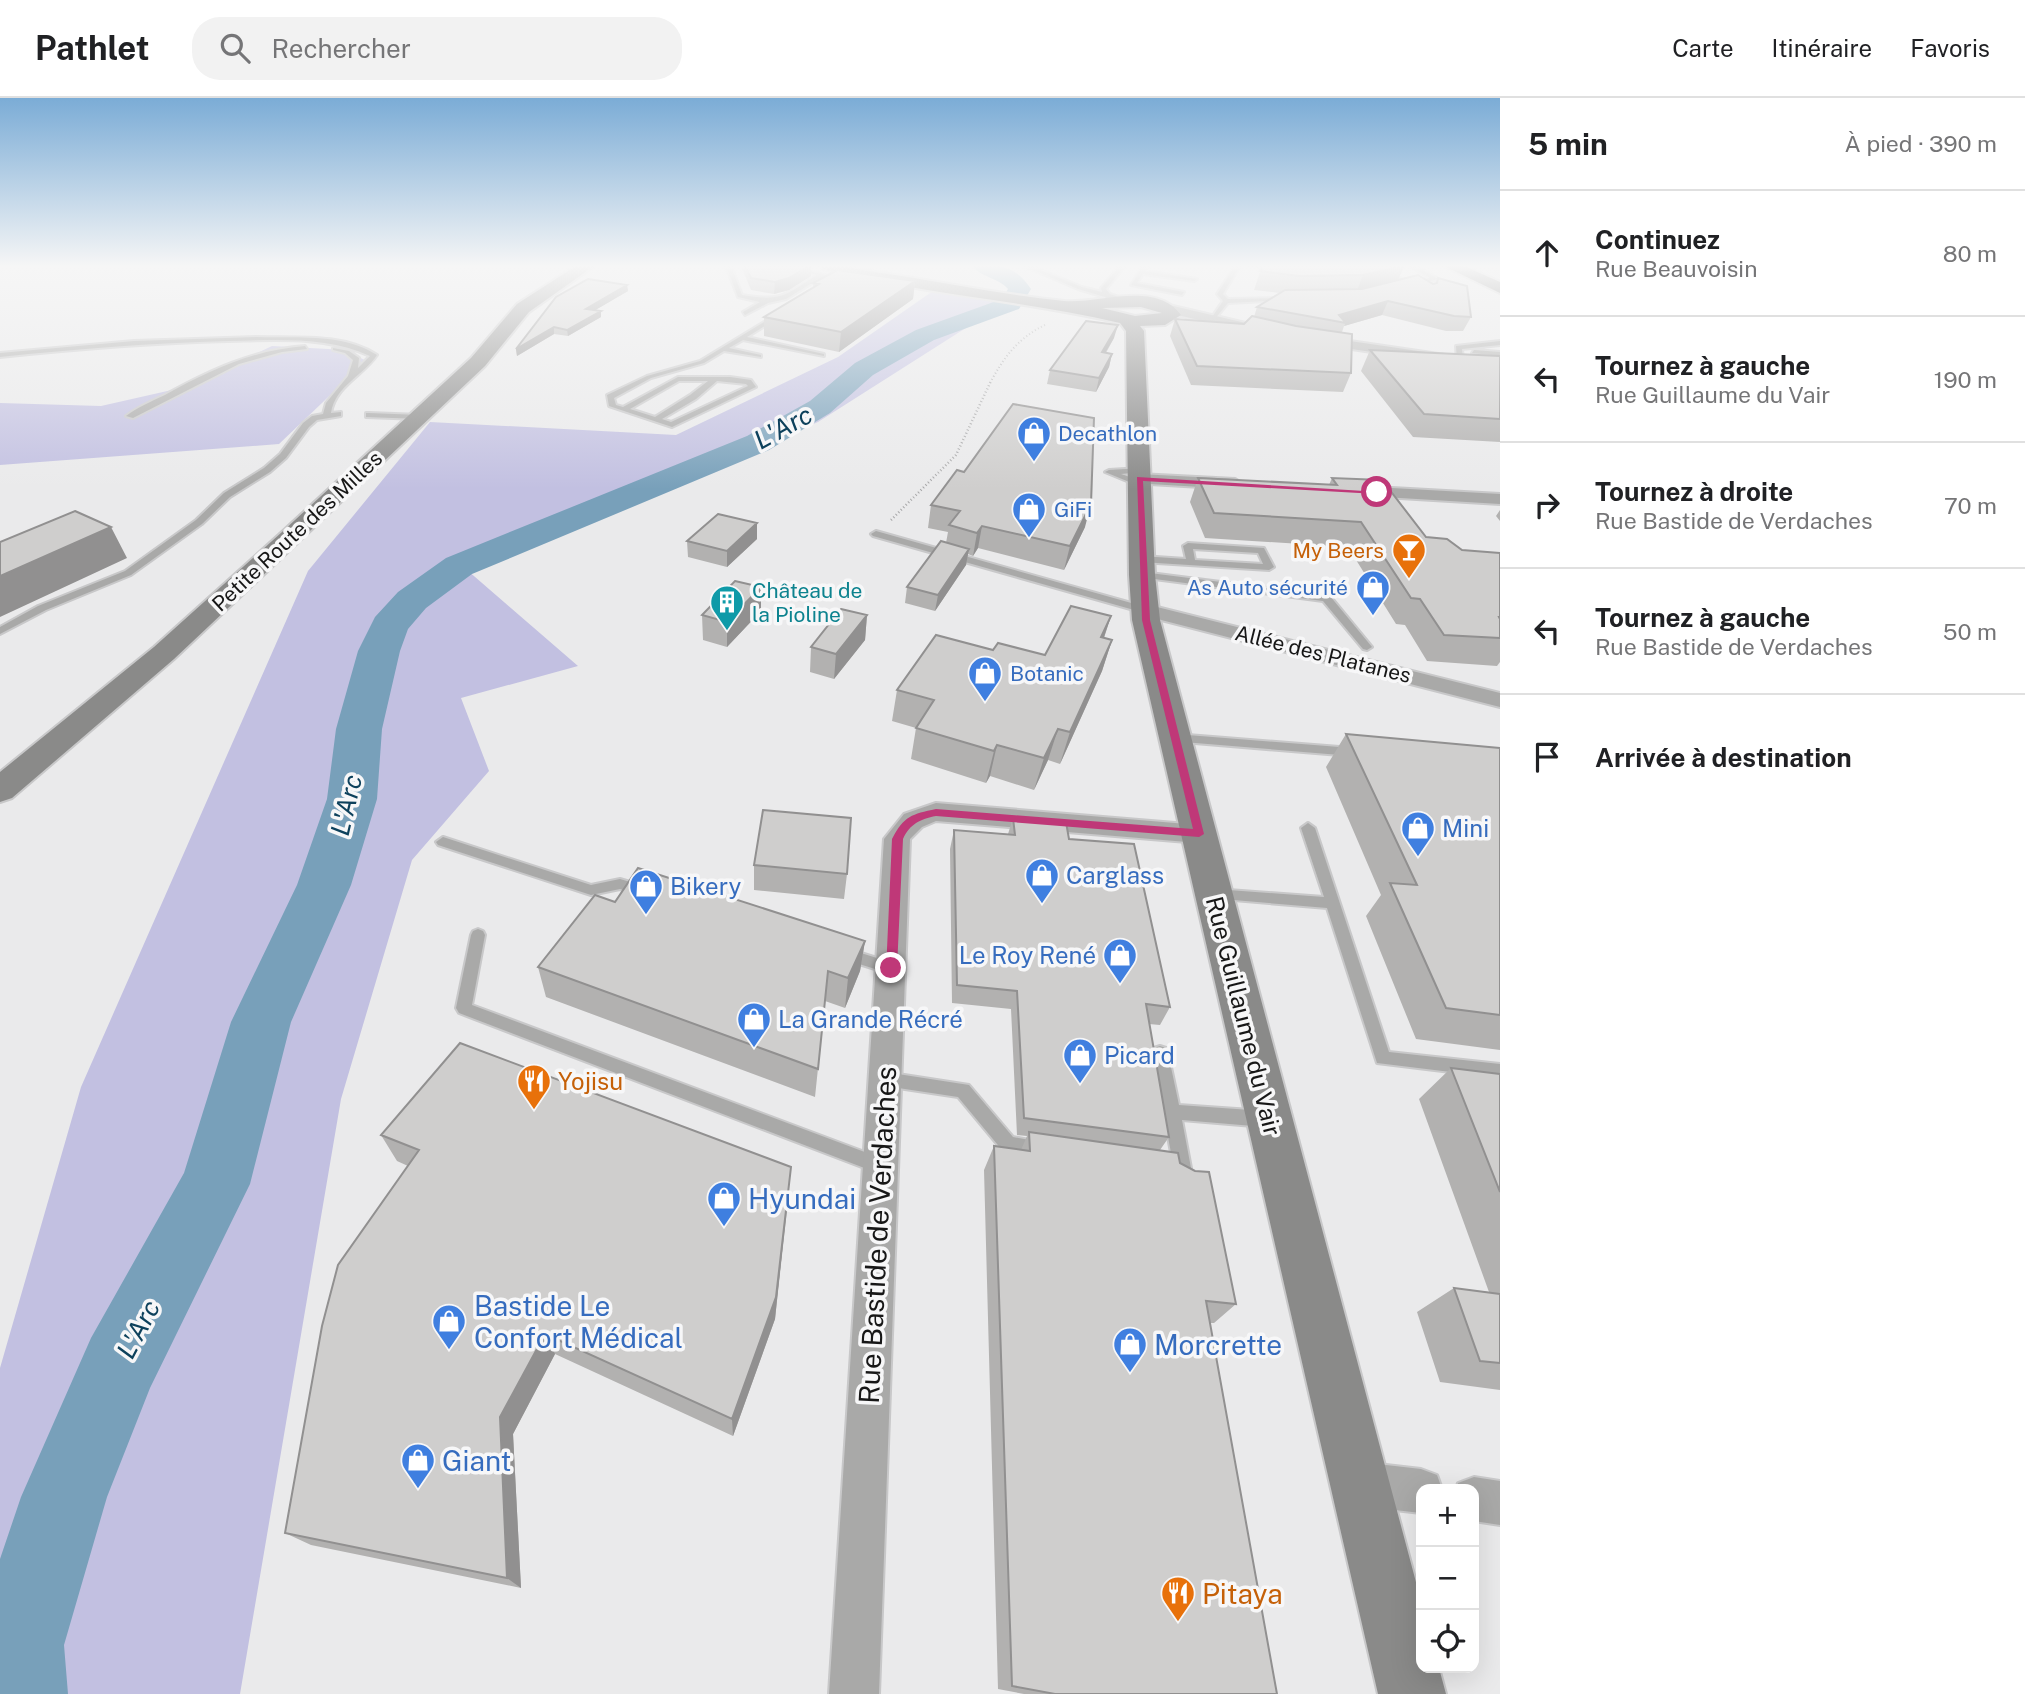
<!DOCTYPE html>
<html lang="fr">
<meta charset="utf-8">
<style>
:root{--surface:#fff;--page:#f2f2f2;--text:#202124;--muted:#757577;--line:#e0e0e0}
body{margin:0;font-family:"Public Sans",sans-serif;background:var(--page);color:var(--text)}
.controls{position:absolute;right:21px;bottom:21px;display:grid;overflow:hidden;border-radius:14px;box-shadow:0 7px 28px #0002}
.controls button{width:63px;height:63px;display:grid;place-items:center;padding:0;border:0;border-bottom:2px solid var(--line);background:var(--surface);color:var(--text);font:35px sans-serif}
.stop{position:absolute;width:21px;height:21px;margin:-16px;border:5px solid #bf3878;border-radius:50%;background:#fff}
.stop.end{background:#bf3878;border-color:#fff;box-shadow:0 2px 7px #0008}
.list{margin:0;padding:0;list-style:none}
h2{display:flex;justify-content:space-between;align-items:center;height:91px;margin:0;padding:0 28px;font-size:30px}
h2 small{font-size:23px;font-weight:400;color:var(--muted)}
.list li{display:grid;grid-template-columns:46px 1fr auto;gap:21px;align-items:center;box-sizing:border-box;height:126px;padding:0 28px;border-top:2px solid var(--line)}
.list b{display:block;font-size:26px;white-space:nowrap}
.list p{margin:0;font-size:23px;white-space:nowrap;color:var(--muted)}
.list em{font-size:23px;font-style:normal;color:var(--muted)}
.icon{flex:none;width:38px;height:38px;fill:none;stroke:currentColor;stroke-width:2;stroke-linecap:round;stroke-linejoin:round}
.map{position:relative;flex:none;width:1500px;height:1596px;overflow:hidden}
header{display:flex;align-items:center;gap:42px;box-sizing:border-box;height:98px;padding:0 35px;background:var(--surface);border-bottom:2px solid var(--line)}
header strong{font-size:33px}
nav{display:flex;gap:38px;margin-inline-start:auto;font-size:24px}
.search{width:490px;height:63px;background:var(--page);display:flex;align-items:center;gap:18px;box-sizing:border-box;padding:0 24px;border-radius:28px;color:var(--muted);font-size:26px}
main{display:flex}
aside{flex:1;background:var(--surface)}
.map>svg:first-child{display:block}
</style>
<header>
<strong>Pathlet</strong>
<div class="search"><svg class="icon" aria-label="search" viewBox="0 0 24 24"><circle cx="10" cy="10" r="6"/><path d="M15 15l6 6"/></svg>Rechercher</div>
<nav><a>Carte</a><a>Itinéraire</a><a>Favoris</a></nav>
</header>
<main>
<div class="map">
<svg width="1500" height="1596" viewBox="0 0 1500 1596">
<rect width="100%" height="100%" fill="#eaeaeb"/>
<path fill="#c2c0e1" d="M933 193 1016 205 980 221 818 324 467 472 578 568 461 600 489 673 412 762 341 1001 240 1596H0V1270L81 989 308 473 430 324 676 337 838 259Z
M272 248 347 252 366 263 279 346 0 367V305L101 308 185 289Z"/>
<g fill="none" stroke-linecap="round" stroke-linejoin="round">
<path fill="#78a0ba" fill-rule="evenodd" d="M973 168C1001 168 1014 166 1031 191L1019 211 934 242 873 277 830 315 769 352 472 476 426 510 408 531 400 553 382 631 377 701 351 787 291 924 250 1086 150 1290 107 1399 64 1547 68 1596H0V1461L21 1399 91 1240 184 1075 231 924 297 787 327 701 336 631 358 553 375 519 398 494 446 460 747 338 810 303 855 265 916 232 1002 201 1008 191C999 180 980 179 973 168Z"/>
<g stroke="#c8c8c9" stroke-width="4">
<path id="service" d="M726 168H731L742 197C782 204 785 197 817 177L788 168 825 177 786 201 768 205 745 217 743 214 760 204 738 199Z
M1024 168H1031L1082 189 1102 194 1101 190 1120 168H1125L1106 191 1110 196 1127 202 1124 204 1113 201 1108 202 1105 199 1078 191Z
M1143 168H1149L1145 173 1197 181 1194 183 1143 176 1137 185 1184 194 1182 197 1131 187Z
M1235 168H1240L1223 196 1228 201 1287 200 1290 202 1228 205 1214 222H1210L1223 203 1217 196Z
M1349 168H1357L1413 184 1430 180 1410 168H1416L1438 181 1413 188Z
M779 215 781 218 747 239 824 256V258L743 242 729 250 761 257V259L724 253 704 265 651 280 614 300 616 307 623 309 678 279H730L751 282 756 289 672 329 609 308 607 297 647 278 700 263ZM679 283H708L690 297 655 319 630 311ZM717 283 746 286 748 288 671 324 662 321 696 301Z
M257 239C296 240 344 235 377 257 364 277 335 288 331 315L341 314V318L317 322 309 329 286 360 270 374 230 399 202 426 131 477 46 512 0 536V529L38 508 125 473 196 422 224 395 264 370 280 356 303 325 312 318 323 316 326 305 348 278 353 262 345 255 333 252V250L349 253 359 260 358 270 370 258C327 238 275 242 228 243 152 245 76 251 0 259V255L134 243Z
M1500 243V247L1462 251 1463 264 1460 266 1457 264 1456 248Z
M305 248 307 251 282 254 239 266 133 320 126 318C138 309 152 303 165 297 210 272 253 252 305 248Z
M1474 252 1500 254V258L1472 255Z
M369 315 420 317 424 319 420 321 366 319V315Z
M1142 370V374L1121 376 1142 383V387L1139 388 1105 374 1109 372Z
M876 433 1149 510 1150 512 1141 514 873 438 871 436Z
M1188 445 1264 450 1274 469 1269 472 1141 464 1136 461 1141 458 1186 461 1183 448ZM1193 451 1258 455 1263 466 1195 462Z
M1142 474 1330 498 1372 549 1367 552 1363 551 1323 503 1139 479V475Z
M1175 636 1352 650 1358 654 1352 658 1171 643 1169 640Z
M1308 725 1315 730 1389 954 1500 966V980L1377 965 1327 810 1210 800 1208 796 1215 791 1324 799 1301 730Z
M443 739 591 787 620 781 647 789 649 793 642 798 620 791 591 797 438 747 436 744Z
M478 831 483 833 485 837 472 907 886 1062 889 1068 886 1074 880 1076 459 915 456 910 471 837 473 833Z
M845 850 896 866 898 870 896 874 891 876 840 860 838 856 840 852Z
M1160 948 1166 950 1168 955 1179 1007 1265 1013 1271 1016 1273 1021 1271 1026 1265 1029 1182 1022 1191 1070 1188 1076 1182 1078 1161 1074 1158 1068 1161 1062 1172 1060 1152 955 1154 950Z
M885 974 969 987 1013 1039 1046 1045 1049 1051 1046 1057 1040 1059 1002 1052 958 999 885 988 879 986 877 981 879 976Z"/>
</g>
<g stroke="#c8c8c9" stroke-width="4">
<path id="minor" d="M1169 207 1267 230 1268 233 1262 237 1165 214V208Z
M1316 238 1500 265V273L1311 245 1309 242Z
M1139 376 1235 381 1243 386 1235 391 1133 385 1131 381Z
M1356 388 1500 396V406L1350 397 1347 393Z
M1145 506 1500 595V609L1138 516 1135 512 1138 508Z
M936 705 1199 727 1208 729 1212 736 1208 743 1199 745 936 723 922 729 910 741 879 1596H829L884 741 904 716Z
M1360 1364 1421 1371 1437 1377 1442 1391H1421V1415L1360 1408 1345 1401 1338 1386 1345 1371Z
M1474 1379 1500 1383V1427L1474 1423V1391H1456L1458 1385Z"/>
</g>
<g stroke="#c8c8c9" stroke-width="4">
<path id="secondary" d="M576 168H594L529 214 485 268 174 561 12 700 0 704V674L154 549 282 434 471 260 517 206Z
M820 168C844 166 865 173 889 176 947 185 1005 197 1064 203 1100 206 1155 182 1181 217L1165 227 1140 228 1144 233 1155 477 1160 522 1421 1503V1570H1439L1446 1596H1378L1132 522 1129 477 1126 233 1120 225C1022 202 921 196 823 171ZM1141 209 1162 215 1135 218 1102 210Z"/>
</g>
<g stroke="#c8c8c9" stroke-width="4">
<path id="motorway" d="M1444 168H1464L1500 184V195Z"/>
</g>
<path stroke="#a7a7a8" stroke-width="2" stroke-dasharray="1 2.5" stroke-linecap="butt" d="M990 285C1004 259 1018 240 1045 227"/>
<path stroke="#a7a7a8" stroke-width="2.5" stroke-dasharray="1 2.5" stroke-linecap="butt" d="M891 422 956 357 991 283"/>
<use href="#service" fill="#a9a9a8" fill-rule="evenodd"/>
<use href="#minor" fill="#a9a9a8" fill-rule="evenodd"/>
<use href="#secondary" fill="#8a8a89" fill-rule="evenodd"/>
<use href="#motorway" fill="#60605f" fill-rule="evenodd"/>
</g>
<path fill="#b2b1b0" d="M741 168H811V178L789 192 774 196 751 192Z
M1247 168H1404L1398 182 1433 186H1436L1438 180 1471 219 1463 233H1446L1382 217 1344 228 1342 234 1351 275 1343 294 1191 287 1170 238 1175 221 1244 226 1254 219 1257 209 1280 195 1254 192 1261 171Z
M915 183 913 201 839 254 764 238V219L813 190V185Z
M627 187 628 193 595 212 601 213V219L568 238 554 236 517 258 516 251Z
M1114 240 1106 255 1112 256 1109 269 1096 294 1047 286 1050 272Z
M1370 252 1500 258V344L1413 339 1361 273Z
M1198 380 1329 387 1332 380 1426 439 1462 452 1500 455V564L1497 568 1427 563 1405 527 1396 526 1348 449 1205 440 1190 404Z
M931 407 1085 429 1064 472 978 450 973 458 968 456 966 467 935 513 905 505 907 489 946 445 948 434 928 430Z
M1500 412V423L1496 418Z
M757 441 727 469 688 459 687 443Z
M761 489V513L727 549 703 542 702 517Z
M867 517 865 542 834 581 810 574 811 549Z
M1111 518 1104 540 1112 542 1102 573 1060 666 1048 662 1034 692 990 678 986 685 911 661 916 630 892 623 897 592 993 552 1045 557Z
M1346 636 1500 650V952L1416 941 1366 818 1381 797 1326 669Z
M1013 720 1069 741 1170 909 1160 927 1149 926 1169 1039 1160 1052 1180 1065 1236 1206 1214 1225H1210L1277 1596H1024L998 1591 984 1072 994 1048 1021 1052 1027 1038 1017 1037 1011 911 952 905 950 751 954 732 1008 736Z
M754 767 847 776 844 801 754 792Z
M615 804 865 843 860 873 845 910 825 903 815 999 546 899 538 869Z
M1451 970 1500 976V1292L1440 1284 1417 1214 1454 1190 1489 1194 1419 1001Z
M381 1037 789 1094 775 1221 733 1338 555 1256 513 1336 521 1490 311 1447 285 1435 408 1068 397 1063Z"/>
<path fill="#919090" d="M809 168H811V178L789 192 774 196 775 184Z
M1404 168 1396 186 1356 195 1363 177Z
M915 183 913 201 839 254 841 234Z
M627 187 628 193 587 217 586 211Z
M1388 203 1382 217 1344 228 1346 225 1339 217Z
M601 213V219L568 238 567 232Z
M1118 227 1114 240 1098 267 1102 254Z
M554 229V236L517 258 516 251Z
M1112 256 1109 269 1096 294 1099 280Z
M1091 406 1085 429 1064 472 1070 448Z
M757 425V441L727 469V453Z
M982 428 978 450 973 458 977 435Z
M111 429 127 460 0 519V478Z
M969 451 966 467 935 513 938 497Z
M761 489V513L727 549V524Z
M867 517 865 542 834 581 836 556Z
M1111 518 1101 548V539Z
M1112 542 1102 573 1060 666 1070 634Z
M1058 631 1048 662 1034 692 1044 660Z
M997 647 990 678 986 685 994 653Z
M865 843 860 873 845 910 848 880Z
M791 1069 775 1221 733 1338 732 1321Z
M545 1236 555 1256 513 1336 521 1490 507 1480 500 1319Z"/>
<path fill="#cfcecd" stroke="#919090" stroke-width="2" d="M745 168H809L789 180 775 184 751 180Z
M1263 168H1404L1363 177 1299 178 1260 173Z
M837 172 915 183 841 234 764 219 819 186 813 185Z
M1418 177 1433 186 1437 185 1438 180 1467 188 1471 219 1454 218 1388 203 1339 217 1346 225 1257 209 1285 192 1362 191Z
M588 181 627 187 586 211 601 213 567 232 554 229 516 251 556 199Z
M1252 218 1296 228 1352 236 1351 275 1197 268 1175 221 1244 226Z
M1086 223 1118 227 1102 254 1112 256 1099 280 1050 272Z
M1370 252 1500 258V321L1424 316Z
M1013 306 1094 320 1091 406 1070 448 982 428 977 435 949 427 960 413 931 407 957 372 964 374Z
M1198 380 1337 387 1332 380 1382 382 1426 439 1447 441 1462 452 1500 455V519H1499L1500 521V540L1444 537 1420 501 1411 500 1361 424 1214 415Z
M75 413 111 429 0 478V444Z
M718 416 757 425 727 453 687 443Z
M941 443 969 451 938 497 907 489Z
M735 483 761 489 727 524 702 517Z
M1071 508 1111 518 1101 539 1112 542 1070 634 1058 631 1044 660 997 647 994 653 916 630 934 602 897 592 936 537 993 552 998 545 1045 557Z
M841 511 867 517 836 556 811 549Z
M1346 636 1500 650V917L1446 910 1390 785 1417 787Z
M763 712 851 720 847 776 754 767Z
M1013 720 1066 724 1069 741 1134 746 1170 909 1146 906 1169 1039 1024 1020 1017 893 957 887 954 732 1015 737Z
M638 770 865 843 848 880 828 873 818 971 538 869 595 797 615 804Z
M460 945 791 1069 776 1199 732 1321 545 1236 500 1319 507 1480 285 1435 322 1228 338 1167 419 1052 381 1037Z
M1451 970 1500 976V1094Z
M1029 1034 1178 1055 1180 1065 1195 1073 1209 1074 1236 1206 1206 1203 1277 1596H1055L1012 1588 994 1048 1030 1053Z
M1454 1190 1500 1196V1265L1480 1263Z"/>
<linearGradient id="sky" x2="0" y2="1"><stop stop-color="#7bacd6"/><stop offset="0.43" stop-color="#f6f6f6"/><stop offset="1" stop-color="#f6f6f6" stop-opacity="0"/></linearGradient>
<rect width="1500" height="391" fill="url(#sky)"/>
<path fill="#bf3878" d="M1137 379 1381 394 1377 396 1143 383 1150 522 1204 736 1199 739 936 718C920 721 910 726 903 741L897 870 891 875 886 873 892 741C904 718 912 716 936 711L1193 731 1142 522Z"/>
<defs>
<g id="shop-pin" transform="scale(1.75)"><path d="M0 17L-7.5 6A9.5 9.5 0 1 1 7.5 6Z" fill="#3f7fe0" stroke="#f7f7f8"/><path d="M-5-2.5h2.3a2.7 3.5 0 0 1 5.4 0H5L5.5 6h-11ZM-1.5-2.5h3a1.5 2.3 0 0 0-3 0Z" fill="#fff"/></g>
<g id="bar-pin" transform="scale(1.75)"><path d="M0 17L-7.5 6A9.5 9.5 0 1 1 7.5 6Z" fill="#e8710a" stroke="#f7f7f8"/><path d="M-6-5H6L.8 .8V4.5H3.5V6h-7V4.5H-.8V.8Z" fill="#fff"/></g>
<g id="building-pin" transform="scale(1.75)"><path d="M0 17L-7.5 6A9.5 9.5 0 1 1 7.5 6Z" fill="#0f9aa8" stroke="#f7f7f8"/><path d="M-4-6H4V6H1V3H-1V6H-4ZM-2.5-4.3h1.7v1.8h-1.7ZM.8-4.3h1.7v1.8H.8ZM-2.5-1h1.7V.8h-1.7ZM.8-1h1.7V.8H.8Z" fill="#fff"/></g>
<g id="restaurant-pin" transform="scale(1.75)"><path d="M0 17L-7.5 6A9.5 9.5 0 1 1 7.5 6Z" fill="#e8710a" stroke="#f7f7f8"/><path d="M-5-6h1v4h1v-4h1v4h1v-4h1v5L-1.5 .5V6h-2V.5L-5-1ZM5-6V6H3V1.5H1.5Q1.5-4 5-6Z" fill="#fff"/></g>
</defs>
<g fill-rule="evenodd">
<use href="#shop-pin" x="1034" y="335"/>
<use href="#shop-pin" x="1029" y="411"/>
<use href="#bar-pin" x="1409" y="452"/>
<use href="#shop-pin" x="1373" y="489"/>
<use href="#building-pin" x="727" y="504"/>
<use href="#shop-pin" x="985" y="575"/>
<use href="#shop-pin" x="1418" y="730"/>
<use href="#shop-pin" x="1042" y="777"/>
<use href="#shop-pin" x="646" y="788"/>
<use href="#shop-pin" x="1120" y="857"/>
<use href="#shop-pin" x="754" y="921"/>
<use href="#shop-pin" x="1080" y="957"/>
<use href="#restaurant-pin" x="534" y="983"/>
<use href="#shop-pin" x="724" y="1100"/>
<use href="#shop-pin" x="449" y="1223"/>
<use href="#shop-pin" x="1130" y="1246"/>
<use href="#shop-pin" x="418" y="1362"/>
<use href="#restaurant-pin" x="1178" y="1495"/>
</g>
<g text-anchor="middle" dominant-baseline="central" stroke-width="7" stroke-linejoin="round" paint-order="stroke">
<g font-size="21" fill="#366cbe" stroke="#f7f7f8" text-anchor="start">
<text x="1058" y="335">Decathlon</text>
<text x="1054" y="411">GiFi</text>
<text x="1348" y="489" text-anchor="end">As Auto sécurité</text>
<text x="1010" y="575">Botanic</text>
</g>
<g font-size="21" fill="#171717" stroke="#f7f7f8">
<text transform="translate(297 433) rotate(-43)">Petite Route des Milles</text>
<text transform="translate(1323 556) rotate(14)">Allée des Platanes</text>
</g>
<g font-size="21" fill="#c56008" stroke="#f7f7f8" text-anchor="end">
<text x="1384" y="452">My Beers</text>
</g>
<g font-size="21" fill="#0d838f" stroke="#f7f7f8" text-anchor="start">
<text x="752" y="492">Château de<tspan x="752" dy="24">la Pioline</tspan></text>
</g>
<g font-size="24" fill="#366cbe" stroke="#f7f7f8" text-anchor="start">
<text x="1442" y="730">Mini</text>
<text x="1066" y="777">Carglass</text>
<text x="670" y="788">Bikery</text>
<text x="1096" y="857" text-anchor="end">Le Roy René</text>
<text x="778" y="921">La Grande Récré</text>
<text x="1104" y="957">Picard</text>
</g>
<g font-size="24" fill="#171717" stroke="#f7f7f8">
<text transform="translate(1244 918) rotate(76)">Rue Guillaume du Vair</text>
</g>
<g font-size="24" fill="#c56008" stroke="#f7f7f8" text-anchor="start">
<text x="558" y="983">Yojisu</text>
</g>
<g font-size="26" font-style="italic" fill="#0d415c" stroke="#f7f7f8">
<text transform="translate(783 329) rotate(-29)">L'Arc</text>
<text transform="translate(346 707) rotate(-77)">L'Arc</text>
<text transform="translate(138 1231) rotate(-62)">L'Arc</text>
</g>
<g font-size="28" fill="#366cbe" stroke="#f7f7f8" text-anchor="start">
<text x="748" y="1100">Hyundai</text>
<text x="474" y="1207">Bastide Le<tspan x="474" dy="32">Confort Médical</tspan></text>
<text x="1154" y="1246">Morcrette</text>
<text x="442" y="1362">Giant</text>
</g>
<g font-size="28" fill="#171717" stroke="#f7f7f8">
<text transform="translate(877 1137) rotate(-87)">Rue Bastide de Verdaches</text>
</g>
<g font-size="28" fill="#c56008" stroke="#f7f7f8" text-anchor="start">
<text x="1202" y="1495">Pitaya</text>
</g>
</g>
</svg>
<div class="controls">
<button>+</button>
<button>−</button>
<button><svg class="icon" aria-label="locate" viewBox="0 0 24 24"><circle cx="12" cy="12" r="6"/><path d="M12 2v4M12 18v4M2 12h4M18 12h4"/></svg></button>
</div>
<div class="stop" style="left:1377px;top:394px"></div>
<div class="stop end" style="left:891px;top:870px"></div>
</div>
<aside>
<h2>5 min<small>À pied · 390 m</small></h2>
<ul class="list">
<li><svg class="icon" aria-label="ahead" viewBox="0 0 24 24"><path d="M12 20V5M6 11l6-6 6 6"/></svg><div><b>Continuez</b><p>Rue Beauvoisin</p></div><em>80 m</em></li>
<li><svg class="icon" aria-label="left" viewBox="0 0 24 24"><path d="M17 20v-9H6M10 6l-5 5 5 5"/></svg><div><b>Tournez à gauche</b><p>Rue Guillaume du Vair</p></div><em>190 m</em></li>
<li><svg class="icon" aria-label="right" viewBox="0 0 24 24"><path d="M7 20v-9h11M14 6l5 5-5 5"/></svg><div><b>Tournez à droite</b><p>Rue Bastide de Verdaches</p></div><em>70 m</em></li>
<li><svg class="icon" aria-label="left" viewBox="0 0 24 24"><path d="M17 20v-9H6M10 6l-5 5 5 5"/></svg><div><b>Tournez à gauche</b><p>Rue Bastide de Verdaches</p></div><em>50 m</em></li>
<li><svg class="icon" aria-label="arrive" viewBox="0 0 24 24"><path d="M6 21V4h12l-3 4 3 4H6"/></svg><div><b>Arrivée à destination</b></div></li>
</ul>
</aside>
</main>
